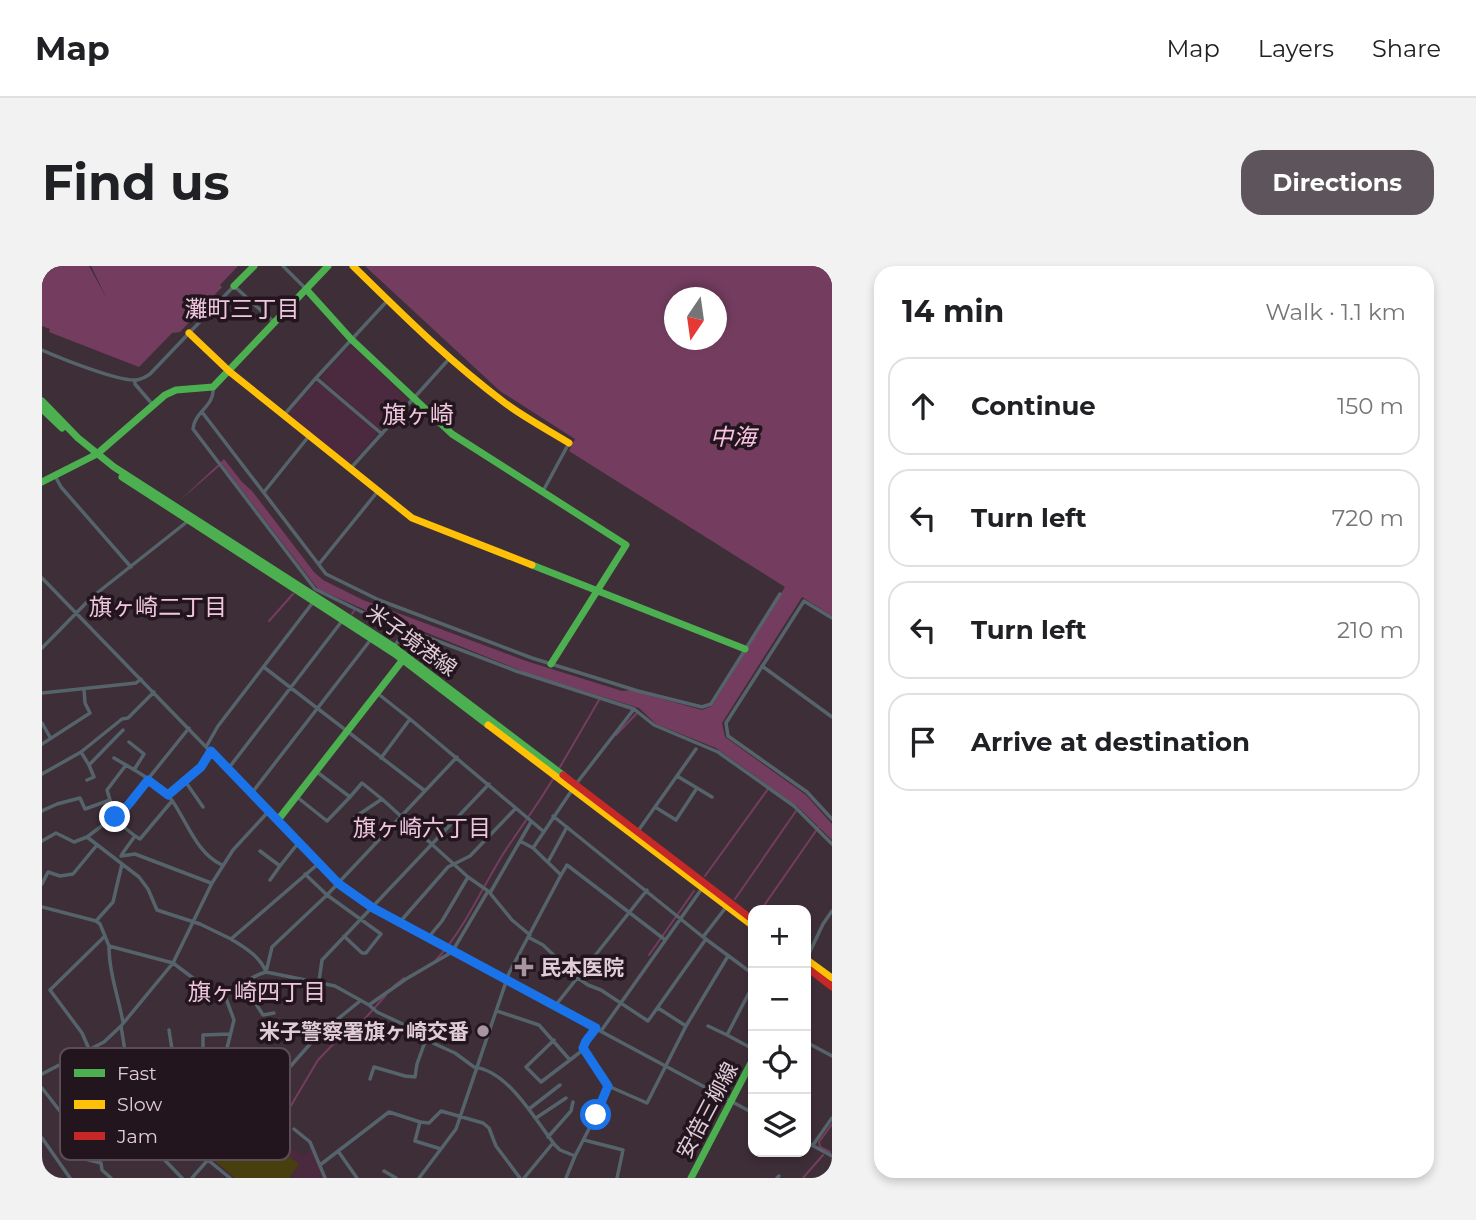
<!DOCTYPE html>
<meta charset="utf-8">
<style>
:root{--surface:#fff;--page:#f2f2f2;--text:#202124;--muted:#757577;--line:#e0e0e0;--accent:#5d555b}
body{margin:0;font-family:Montserrat,"Noto Sans JP",sans-serif;background:var(--page);color:var(--text)}
.controls{position:absolute;right:21px;bottom:21px;display:grid;overflow:hidden;border-radius:14px;box-shadow:0 4px 10px #0003}
.controls button{width:63px;height:63px;display:grid;place-items:center;padding:0;border:0;border-bottom:2px solid var(--line);background:var(--surface);color:var(--text);font:35px sans-serif}
.compass{position:absolute;left:622px;top:21px;width:63px;height:63px;border-radius:50%;background:var(--surface);box-shadow:0 4px 10px #0003;rotate:193deg}
.stop{position:absolute;width:21px;height:21px;margin:-16px;border:5px solid #1a73e8;border-radius:50%;background:#fff}
.stop.end{background:#1a73e8;border-color:#fff;box-shadow:0 2px 7px #0008}
.list{margin:0;padding:0;list-style:none}
h2{display:flex;justify-content:space-between;align-items:center;height:91px;margin:0;padding:0 28px;font-size:30px}
h2 small{font-size:23px;font-weight:400;color:var(--muted)}
.list li{display:grid;grid-template-columns:46px 1fr auto;gap:21px;align-items:center;box-sizing:border-box;height:98px;margin:0 14px 14px;padding:0 14px;border:2px solid var(--line);border-radius:21px}
.list b{display:block;font-size:26px;white-space:nowrap}
.list em{font-size:23px;font-style:normal;color:var(--muted)}
.icon{flex:none;width:38px;height:38px;fill:none;stroke:currentColor;stroke-width:2;stroke-linecap:round;stroke-linejoin:round}
.map{position:relative;flex:none;width:790px;height:912px;overflow:hidden;border-radius:21px}
header{display:flex;align-items:center;gap:42px;box-sizing:border-box;height:98px;padding:0 35px;background:var(--surface);border-bottom:2px solid var(--line)}
header strong{font-size:33px}
nav{display:flex;gap:38px;margin-inline-start:auto;font-size:24px}
.intro{display:flex;align-items:center;justify-content:space-between;box-sizing:border-box;height:168px;padding:0 42px}
h1{margin:0;font-size:49px}
.button{padding:18px 32px;border-radius:21px;background:var(--accent);color:#fff;font-size:24px;font-weight:700}
main{display:flex;gap:42px;padding:0 42px}
aside{flex:1;background:var(--surface);border-radius:21px;box-shadow:0 4px 10px #0003}
.map>svg:first-child{display:block}
</style>
<header>
<strong>Map</strong>
<nav><a>Map</a><a>Layers</a><a>Share</a></nav>
</header>
<div class="intro"><h1>Find us</h1><a class="button">Directions</a></div>
<main>
<div class="map">
<svg width="790" height="912" viewBox="0 0 790 912">
<rect width="100%" height="100%" fill="#3e2e38"/>
<path fill="#4b2a3f" d="M306 82H312L364 131V136L340 163H336L281 114 280 110Z
M274 117H278L334 165V169L310 196H305L248 150V145Z
M202 856 239 885 244 879 261 890 269 883 281 912H191L170 893Z"/>
<path fill="#483f0e" d="M205 859 257 898 247 912H193L173 895 201 860Z"/>
<path fill="#743d60" fill-rule="evenodd" d="M0 0H47L65 33 49 0H196L178 19 180 21 138 66 130 67 97 101 7 66 8 63 0 60Z
M323 0H790V350L760 331 680 457 683 471 764 529 790 558V574L755 540 674 482 614 458 597 442 487 408 373 362 362 361 276 323 180 198 136 236 182 193 200 216 210 225 272 306 281 314 321 334 484 395 580 425 588 424 660 444 670 440 743 321 527 185 533 173 458 125ZM632 32H674V74H632Z"/>
<g fill="none" stroke-linecap="round" stroke-linejoin="round">
<path stroke="#743d60" stroke-width="2" d="M310 348 312 345
M227 355 251 328
M574 469 595 447
M518 501 557 434
M663 610 726 523
M693 633 754 545
M719 644 778 559
M607 689 652 625
M394 694C423 663 440 621 463 585 479 561 496 538 511 513
M352 720 362 712
M241 853 276 794 300 769 319 757 344 729
M788 886 778 881 777 876 790 858
M761 912 781 889"/>
<path stroke="#55636a" stroke-width="3.5" d="M241 0 264 23
M0 84C18 92 75 115 93 114 99 114 103 111 108 108L192 20 233 57
M274 112 346 34
M93 114V118L111 139
M171 122C173 140 152 146 151 163L273 323 322 347 474 405 592 443 534 518
M160 146 284 308 337 334 490 392 596 425 660 441 669 438 738 328
M242 149 274 112 340 168
M308 203 407 93
M13 210 19 221 89 301
M222 226 267 170
M500 227 527 177
M277 298 336 225
M0 312 297 618 357 657 711 847
M790 352 762 335 684 457 686 470 765 526 790 553
M352 381 364 363
M0 382 50 331 146 255
M378 400 398 376
M720 400 790 451
M223 402 383 525
M0 427 94 417 99 413
M335 427 368 453
M592 443 612 459 676 486 752 540 790 578
M0 457 8 471
M147 462 73 554 61 559 45 571 97 611 106 623 115 644 158 658 189 673 276 598
M87 476 102 488 92 504
M0 478 48 447 43 437 42 423
M164 481 176 460 272 335
M39 486 47 499 81 464
M72 492 84 499
M339 492 368 453 501 565
M186 503 300 355
M275 506 308 531 320 517 340 533 313 551 334 577
M0 508 39 486 80 453 86 452 112 426
M635 510 670 531
M45 514 52 511 47 499
M143 515 161 541
M209 528 330 372
M126 529 159 501 169 485
M255 531 285 555 308 531
M340 533 426 611 400 655 386 672
M68 534 65 524 84 499C98 507 120 520 129 533 145 555 154 587 180 599
M613 541 634 554 655 522
M0 545 15 538 38 532 43 543 68 534 75 553
M511 550 661 671 711 708
M73 554 93 570
M596 565 654 483
M0 575 14 567 32 576 45 571
M478 575 491 582
M218 585 238 600 257 576
M80 588 93 570 98 573 130 535
M79 590 93 588 169 617
M506 596 525 561
M519 609 525 599 622 673
M228 614 238 600
M0 618 6 606 18 610 31 608 55 579
M447 626 470 654 488 669
M448 627 489 556
M0 641 54 655 58 658 67 680 131 697 171 727C199 726 203 711 224 706L293 720 327 739 335 746 365 760 393 778 413 787 432 801C467 805 493 854 513 879L518 884 533 890 564 830 566 820 542 782 544 775 554 762
M54 655 71 636 80 598
M357 657 406 601 428 590 474 542
M302 670 320 687H324L339 668 285 629 415 491
M486 671 501 679 536 712 546 719 559 724 606 755 664 673
M661 671 685 640
M189 673C203 682 218 690 224 706
M67 680C67 706 76 730 81 756
M765 692 781 658 790 645
M224 706 230 681 285 629 263 608
M277 715 280 694 447 518
M202 719 221 749 232 747
M711 719 685 769 711 783
M182 727 192 754 181 798 151 811 154 818 196 860
M327 739 364 713 410 686 446 625 426 611
M513 740 605 624
M616 742 644 760 686 690
M455 745 497 759 528 794 542 783
M79 760 86 804 112 883 140 912
M666 760 685 769
M127 764 132 796 151 811 136 821
M559 765 661 621
M512 774 484 801 499 816 528 794
M764 776 790 790
M47 783 40 767 8 724 63 670
M34 790C51 819 57 825 91 821
M170 802 161 784V769L188 768
M0 808 62 776 79 760 131 697 170 617 191 584 226 546
M328 813 332 801 363 810 373 811 375 798 384 773
M566 820 605 837 644 760
M0 822 28 858 25 872
M487 843 518 819
M208 846 222 858
M494 852 524 832
M378 856 387 857 399 845 441 857 447 862 454 880 478 912
M28 858 47 851 39 892 59 897 60 904 69 912
M252 863 268 876 283 912
M506 871 529 845 531 836
M0 872 28 912
M542 874 581 884 575 912
M764 876 790 890
M771 879 790 852
M296 885 315 912
M166 894 188 912
M278 899 347 846 378 856 373 875 399 883
M342 905 354 912
M0 906 4 912
M150 912 276 769 318 735
M377 912 414 863 467 707 519 609 491 582 530 524
M482 912 511 877
M524 912 533 890
M735 912 737 910"/>
<path stroke="#4caf50" stroke-width="7" d="M192 20 212 0
M264 23 309 73 410 168 584 279 509 398
M0 135 36 172 72 201 352 381 521 509
M0 143 20 162
M80 211 353 388 446 459
M0 216 55 188 123 129 134 124 171 121 286 0
M490 299 703 383
M236 554 363 391
M649 912 711 793"/>
<path stroke="#ffc107" stroke-width="7" d="M311 0C360 48 408 96 463 137 483 152 506 164 527 177
M147 67 188 106 370 252 490 299
M446 459 711 660
M764 693 790 712"/>
<path stroke="#c62828" stroke-width="7" d="M521 509 711 654
M764 701 790 721"/>
</g>
<g fill="none" stroke-linecap="round" stroke-linejoin="round">
<path stroke="#1a73e8" stroke-width="9" d="M73 551 75 553 106 514 126 529 159 501 169 485 297 618 331 642 554 762 544 775 541 782 566 820 554 849"/>
</g>
<g fill="#a7959f" stroke="#23151d" stroke-width="2.5">
<path d="M478.5 690.5h7v7h7v7h-7v7h-7v-7h-7v-7h7z"/>
<circle cx="441" cy="765" r="7"/>
</g>
<g text-anchor="middle" dominant-baseline="central" stroke-width="7" stroke-linejoin="round" paint-order="stroke">
<g font-size="21" fill="#e0ccd7" stroke="#23151d">
<text transform="translate(370 374) rotate(36)">米子境港線</text>
<text transform="translate(665 844) rotate(-62)">安倍三柳線</text>
</g>
<g font-size="21" font-weight="bold" fill="#e0ccd7" stroke="#23151d" text-anchor="start">
<text x="498" y="701">民本医院</text>
<text x="427" y="765" text-anchor="end">米子警察署旗ヶ崎交番</text>
</g>
<g font-size="23" fill="#eec7de" stroke="#23151d">
<text x="200" y="43">灘町三丁目</text>
<text x="116" y="341">旗ヶ崎二丁目</text>
<text x="380" y="562">旗ヶ崎六丁目</text>
<text x="215" y="726">旗ヶ崎四丁目</text>
</g>
<g font-size="23" font-style="italic" fill="#fac3e3" stroke="#23151d">
<text x="691" y="171">中海</text>
</g>
<g font-size="24" fill="#eec7de" stroke="#23151d">
<text x="376" y="148">旗ヶ崎</text>
</g>
</g>
<rect x="18" y="782" width="230" height="112" rx="10" fill="#23151d" stroke="#5c4c55" stroke-width="2"/>
<rect x="32" y="803" width="31" height="8" fill="#4caf50"/>
<rect x="32" y="834" width="31" height="9" fill="#ffc107"/>
<rect x="32" y="866" width="31" height="8" fill="#c62828"/>
<g font-size="19" fill="#e0ccd7">
<text x="75" y="814">Fast</text>
<text x="75" y="845">Slow</text>
<text x="75" y="877">Jam</text>
</g>
</svg>
<div class="controls">
<button>+</button>
<button>−</button>
<button><svg class="icon" aria-label="locate" viewBox="0 0 24 24"><circle cx="12" cy="12" r="6"/><path d="M12 2v4M12 18v4M2 12h4M18 12h4"/></svg></button>
<button><svg class="icon" aria-label="layers" viewBox="0 0 24 24"><path d="M12 4l9 5-9 5-9-5zM3 14l9 5 9-5"/></svg></button>
</div>
<svg class="compass" viewBox="-18 -18 36 36"><path d="M0-13l5 13h-10z" fill="#e53935"/><path d="M0 13l5-13h-10z" fill="#757577"/></svg>
<div class="stop" style="left:554px;top:849px"></div>
<div class="stop end" style="left:73px;top:551px"></div>
</div>
<aside>
<h2>14 min<small>Walk · 1.1 km</small></h2>
<ul class="list">
<li><svg class="icon" aria-label="ahead" viewBox="0 0 24 24"><path d="M12 20V5M6 11l6-6 6 6"/></svg><div><b>Continue</b></div><em>150 m</em></li>
<li><svg class="icon" aria-label="left" viewBox="0 0 24 24"><path d="M17 20v-9H6M10 6l-5 5 5 5"/></svg><div><b>Turn left</b></div><em>720 m</em></li>
<li><svg class="icon" aria-label="left" viewBox="0 0 24 24"><path d="M17 20v-9H6M10 6l-5 5 5 5"/></svg><div><b>Turn left</b></div><em>210 m</em></li>
<li><svg class="icon" aria-label="arrive" viewBox="0 0 24 24"><path d="M6 21V4h12l-3 4 3 4H6"/></svg><div><b>Arrive at destination</b></div></li>
</ul>
</aside>
</main>
